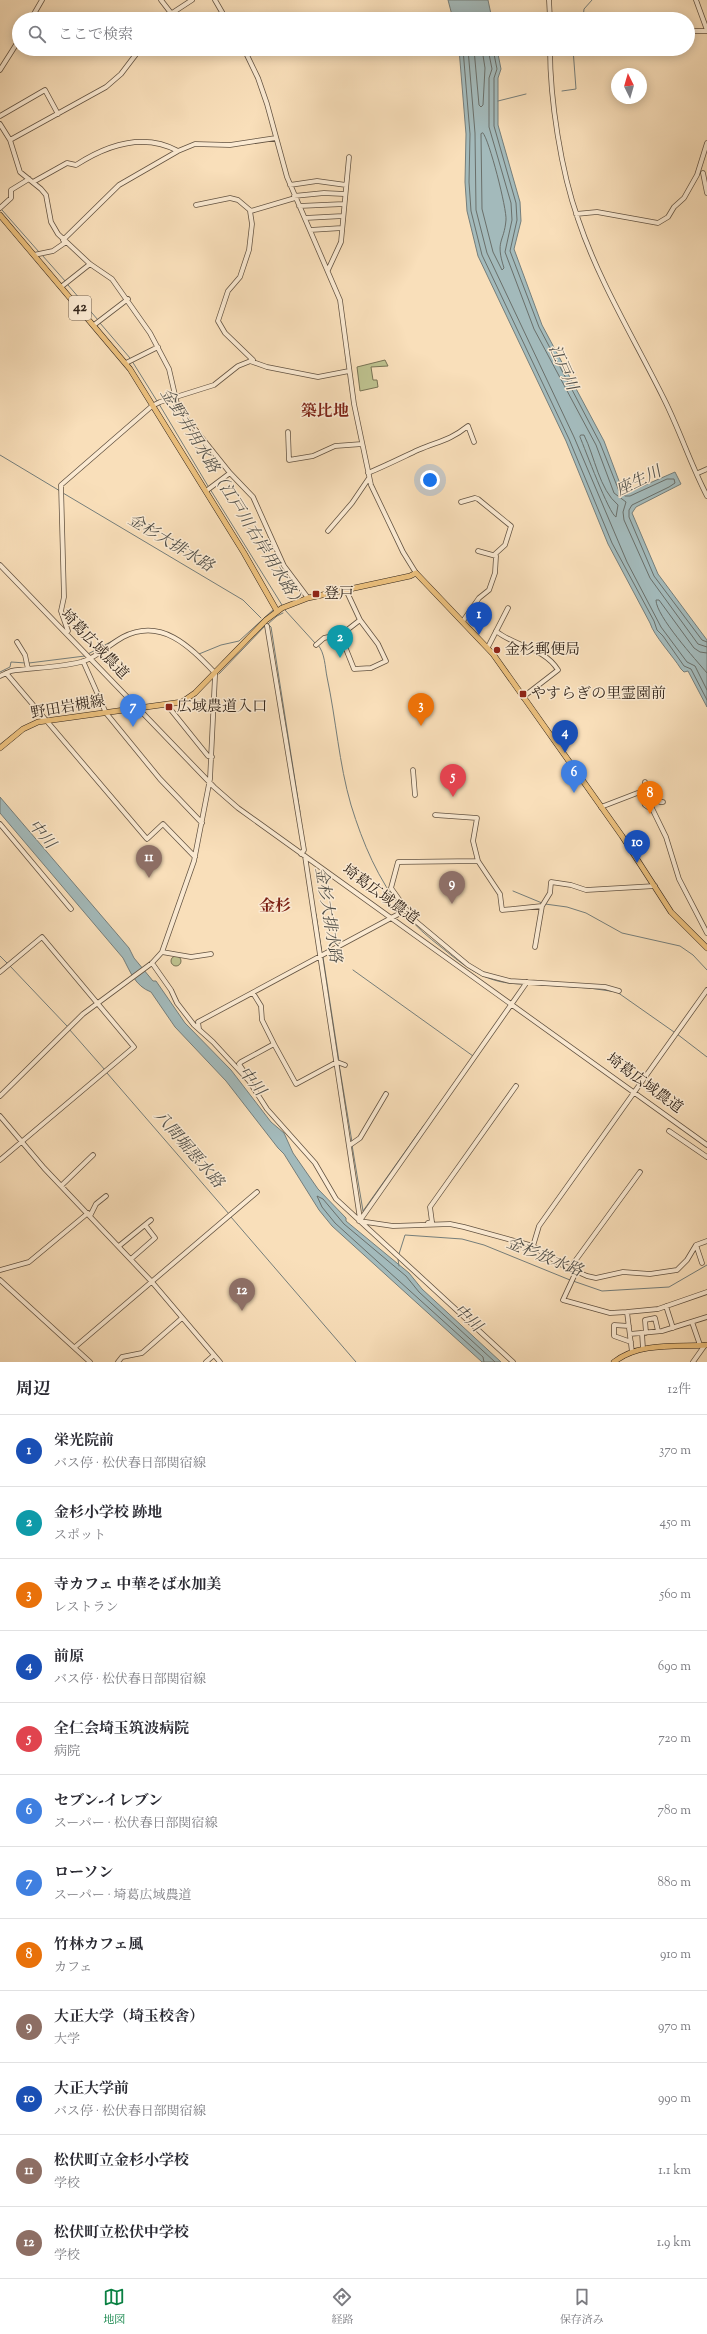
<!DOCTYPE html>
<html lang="ja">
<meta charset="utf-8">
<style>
:root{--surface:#fff;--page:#f7f7f7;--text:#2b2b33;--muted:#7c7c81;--line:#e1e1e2;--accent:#0b8043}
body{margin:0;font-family:"Sorts Mill Goudy","Noto Serif JP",serif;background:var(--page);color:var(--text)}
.compass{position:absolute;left:611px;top:68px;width:36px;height:36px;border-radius:50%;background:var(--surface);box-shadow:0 2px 10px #0003;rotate:355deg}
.you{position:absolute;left:430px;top:480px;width:14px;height:14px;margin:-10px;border:3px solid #fff;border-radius:50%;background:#1a73e8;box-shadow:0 0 0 6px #1a73e833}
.badge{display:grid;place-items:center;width:26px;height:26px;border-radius:50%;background:var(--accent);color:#fff;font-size:13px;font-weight:700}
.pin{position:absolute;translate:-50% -33px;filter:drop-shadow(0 1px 2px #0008)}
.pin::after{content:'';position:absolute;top:21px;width:14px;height:12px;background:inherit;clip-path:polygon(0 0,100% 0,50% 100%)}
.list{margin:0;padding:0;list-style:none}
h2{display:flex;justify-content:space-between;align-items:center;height:52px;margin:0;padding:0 16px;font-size:17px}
h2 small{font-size:13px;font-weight:400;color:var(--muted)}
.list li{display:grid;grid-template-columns:26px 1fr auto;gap:12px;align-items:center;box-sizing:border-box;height:72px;padding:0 16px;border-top:1px solid var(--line)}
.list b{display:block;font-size:15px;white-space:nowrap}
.list p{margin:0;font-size:13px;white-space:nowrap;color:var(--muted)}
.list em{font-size:13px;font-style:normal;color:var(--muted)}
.icon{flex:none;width:22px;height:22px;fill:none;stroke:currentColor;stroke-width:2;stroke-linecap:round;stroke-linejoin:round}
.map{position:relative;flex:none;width:707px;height:1362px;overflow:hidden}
.search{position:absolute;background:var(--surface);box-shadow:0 2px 10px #0003;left:12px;right:12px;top:12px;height:44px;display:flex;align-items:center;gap:10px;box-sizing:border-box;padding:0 14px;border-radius:22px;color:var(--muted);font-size:15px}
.sheet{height:916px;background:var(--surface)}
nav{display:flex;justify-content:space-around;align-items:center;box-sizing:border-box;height:56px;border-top:1px solid var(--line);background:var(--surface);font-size:11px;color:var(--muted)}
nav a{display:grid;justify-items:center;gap:2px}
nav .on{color:var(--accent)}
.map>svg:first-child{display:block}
</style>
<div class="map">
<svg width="707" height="1362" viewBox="0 0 707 1362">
<rect width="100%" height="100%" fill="#f9dfba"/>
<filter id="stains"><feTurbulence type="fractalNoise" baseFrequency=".005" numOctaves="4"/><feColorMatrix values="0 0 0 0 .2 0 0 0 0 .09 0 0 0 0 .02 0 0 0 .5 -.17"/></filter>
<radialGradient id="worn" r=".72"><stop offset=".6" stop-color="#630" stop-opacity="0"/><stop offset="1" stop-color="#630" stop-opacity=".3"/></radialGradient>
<path fill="#bec28f" stroke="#787354" d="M385 360 388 366 371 367 373 380H377L378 387 360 391 357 367Z
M171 961a5 5 0 1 1 10 0a5 5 0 1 1-10 0Z"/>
<path fill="#a3babb" stroke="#757e7b" d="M448 0H488L492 19H453Z
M459 49H497L501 69 498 78V125L520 202 521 221 514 249 542 325 604 441 622 489 629 492 675 472 681 484 636 507 632 513 658 574 707 640V707L688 671 684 672 681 669C673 656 654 636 650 623L608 544 566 441 478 256 467 211 465 182 466 134Z
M0 797 129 948 134 958 153 981H156L185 1023 231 1070 271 1122 284 1133 293 1153 318 1189 346 1218V1221L409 1273 422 1289 501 1362H482L332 1226 319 1210 284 1154 278 1148 226 1081 175 1027 151 992C135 986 130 971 123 958L0 813Z"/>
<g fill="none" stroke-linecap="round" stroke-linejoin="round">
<path stroke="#6a6f6a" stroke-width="1" d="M463 49 470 134 469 182 471 211 482 255 569 439 612 543 654 621 657 630 663 636 684 666 691 669 707 700
M468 49 475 133 476 210 487 253 574 437 627 562 661 627 687 662 695 666 707 690
M474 49 479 105 481 107 483 105 485 68 482 49
M488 49 492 69 489 78V127L511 203 512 220 505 252 534 329 596 445 614 493 626 502 623 512 624 520 650 578 698 644 707 647
M493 49 497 69 494 78V126L516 203 517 220 510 251 539 327 600 443 619 491 625 496H630L667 479H674L675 483 669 487 632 505 629 510V517L654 576 702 640 707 642
M483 133C489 139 507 209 506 220 504 243 495 240 504 268L502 270 493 252 482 209 481 134Z
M581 435H584C595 457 599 489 618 505L616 517C609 514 585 449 580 437Z
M707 653 700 652 694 648 659 600H656C656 616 696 660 707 673
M484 1362 483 1357 335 1223 322 1207 317 1196 323 1199 344 1224 406 1276 419 1292 495 1362"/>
<path stroke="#757e7b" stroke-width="1" d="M583 19 584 9 592 0
M562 91 576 89 573 49
M498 101 526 94
M2 210 39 252
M42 255 66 282
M68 285 98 320
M100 323 130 358
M132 361 157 401
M159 404 208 486
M0 455 60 491
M210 489 282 605
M63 493 243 600 261 618
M285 610 315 643
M268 624 271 627 300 812
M268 624 277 616 283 613
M178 638 195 650
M318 645C325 653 325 667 327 677 336 719 339 764 351 805 363 844 378 879 403 911
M88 654 116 639
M199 654 221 645 239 641 274 609
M29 663 85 656
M0 672 10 667 11 662 26 663
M219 674 265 626
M513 891 542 903
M545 904 567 907 586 913 622 933 680 946 693 955 707 970
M405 913C415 926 428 937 441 947 468 969 487 984 523 984
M316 914 322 954
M0 956 8 964
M323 957 339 1061
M10 966 67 1026
M353 970 473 1056
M527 984 589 988 617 992 674 1032
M69 1029 105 1070
M677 1034 707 1057
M339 1064 352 1142
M107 1073 229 1214
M352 1145 363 1211
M363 1211 424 1125
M231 1217 356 1362
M399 1254 405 1235 462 1239 484 1245 570 1280
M398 1259 399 1266
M573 1281 602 1291 669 1287 707 1265"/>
<g stroke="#635342" stroke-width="5.5">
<path id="minor" d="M161 0 171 13
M215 0 226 19
M549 0 550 19
M696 0 707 30
M31 19 42 0
M163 19 192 0
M695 31H707
M244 49 258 78 267 104 287 177 340 300 354 404 371 485 403 552 416 573
M550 49C550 100 561 171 578 219 599 282 635 340 664 399 680 431 691 465 707 496
M0 70 19 40
M0 116 45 90 58 114
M0 124 10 140 20 172 41 189 46 195 51 222 58 234 90 264 112 279 150 333 169 369 178 408 230 473 253 497 284 566 308 598
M10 140 106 87 121 74 140 49
M703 173 707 193
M33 182 67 163 76 165C107 145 143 132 178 151
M290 185 317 181 346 185
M294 196 324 193 344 194
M196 205 230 198 238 200 251 211 295 198
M299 206 344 204
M0 208 11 198V190L29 179
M576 214 597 212 658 223 668 217 674 207 684 198 697 175 707 143
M305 218 343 216
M310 230 342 228
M63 240 119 185 178 151 195 144 230 145 276 138
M34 255 53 251 66 242
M328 270 341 242 349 157
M61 287 90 264
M94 325 128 299
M250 361 267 367 318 377 349 371
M126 363 158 347
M288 432 289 460 313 456 335 446 362 444
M368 473C385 466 401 458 418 450 439 441 449 441 468 426L474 442
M698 473 707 469
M206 491 230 473
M461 502 475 498 478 499 511 526 505 545 494 555
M328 531 352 503 369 478
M0 565 214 787 238 808 707 1145
M463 621 479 598 489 590 495 573 496 556 478 551
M267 626 304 850 301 854
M496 631C515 647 544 647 558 670L523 697
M66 633 68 631 61 611 64 597 61 485 152 406 160 402 214 385 238 366 253 360 225 333 218 321 228 291 240 277 249 250 252 224 250 211
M340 634 354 669 371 668 386 661 378 644 360 620 346 590
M17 642 25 655 28 669
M316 645 324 638 342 634 360 620
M488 647 508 608
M83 661 106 713 160 779 202 823
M6 673 147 839 163 824 195 857
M0 676 11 671C31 668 66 667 84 661 97 657 110 644 123 637 162 617 190 647 215 673V676L210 779 194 861 162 952 152 963 83 1014 0 1096
M167 705 208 756 212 757
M413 770 415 795
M645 782V794L666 837 679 879 707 933
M644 789H648L660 802H663
M601 807 640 792 645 805 648 807 651 805
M435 815 477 818 473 841 478 861 500 894 502 910 542 906
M0 824 71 909
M305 856 360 1219
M478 861 398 862 391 888 413 919 468 965 483 974 510 981 605 987 619 991
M535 947 542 906 550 893 551 882 571 885 586 890 655 886
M162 952 191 957 211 954
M152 963 171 990 177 1003 194 1025 213 1042 249 1081 267 1109 315 1163 336 1199 513 1362
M0 972 42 937 134 1047 0 1160
M253 993 261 1006 262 1020 274 1044
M199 1029 198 1022 406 910
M245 1073 239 1064 241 1062 274 1044 296 1084 337 1062 345 1065
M0 1116 44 1168 152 1282 220 1362
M669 1131 707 1157
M350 1145 360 1138 386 1094
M62 1185 93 1155
M90 1216 96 1204 106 1196
M361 1219 527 982
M359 1221 393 1226 450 1224 464 1227 533 1246 560 1264 587 1276 596 1278 623 1272 650 1274 677 1270 687 1260 696 1245 707 1241
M428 1223 432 1222 430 1207 516 1086
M696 1245 702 1263
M119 1246 151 1220
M533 1246 539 1226 707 990
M131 1259 155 1238 145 1225
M570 1268 640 1172
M0 1270 29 1262 88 1213
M572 1270 575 1274 563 1300 610 1313 627 1312 658 1309 707 1292
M0 1280 90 1362
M666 1306 673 1328
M627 1312 632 1352
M692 1322 700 1345
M629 1326 614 1325V1336L631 1342
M642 1333 643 1349
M646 1333 645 1320 655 1318 658 1331
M630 1334 662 1331 707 1317
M75 1347 257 1192
M118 1362 122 1357 142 1353 182 1318
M206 1362 214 1355
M693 1362 705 1345"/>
</g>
<g stroke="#31241a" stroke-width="6">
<path id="major" d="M0 215 130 369 244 553 277 611
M0 748 23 729 38 722 182 702 195 693 266 620 282 608 308 598 410 576 416 573 493 654 622 836 671 912 707 948
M614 1362C639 1342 677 1347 707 1345"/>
</g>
<use href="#minor" stroke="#fbead2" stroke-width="4"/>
<use href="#major" stroke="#ecc07d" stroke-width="5"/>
</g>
<g fill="#8f2418" stroke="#fbead2" stroke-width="1.5">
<rect x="312" y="590" width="8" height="8" rx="2"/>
<circle cx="497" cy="650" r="4"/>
<rect x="519" y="690" width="8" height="8" rx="2"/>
<rect x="165" y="703" width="8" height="8" rx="2"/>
</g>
<g text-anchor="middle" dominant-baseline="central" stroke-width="3" stroke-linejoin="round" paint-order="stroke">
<rect fill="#fbead2" stroke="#6e5f51" stroke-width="1" x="69" y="296" width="22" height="24" rx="3"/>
<g font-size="14" font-weight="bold" fill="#31241a">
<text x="80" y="308">42</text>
</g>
<g font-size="15" fill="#31241a" stroke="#fbead2" text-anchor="start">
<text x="324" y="594">登戸</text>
<text x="505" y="650">金杉郵便局</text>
<text x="531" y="694">やすらぎの里霊園前</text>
<text x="177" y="707">広域農道入口</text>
</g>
<g font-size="15" fill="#31241a" stroke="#fbead2">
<text transform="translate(94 645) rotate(46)">埼葛広域農道</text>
<text transform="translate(68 708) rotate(-10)">野田岩槻線</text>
<text transform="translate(380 895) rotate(36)">埼葛広域農道</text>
<text transform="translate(644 1084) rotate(36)">埼葛広域農道</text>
</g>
<g font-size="16" font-style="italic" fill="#53514a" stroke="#fbead2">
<text transform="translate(562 368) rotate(66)">江戸川</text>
<text transform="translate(639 482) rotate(-26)">座生川</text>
<text transform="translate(231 499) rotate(58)">金野井用水路（江戸川右岸用水路）</text>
<text transform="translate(170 544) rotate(31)">金杉大排水路</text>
<text transform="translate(41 835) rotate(50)">中川</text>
<text transform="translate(327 915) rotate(81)">金杉大排水路</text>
<text transform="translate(251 1082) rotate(51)">中川</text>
<text transform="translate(188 1150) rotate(49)">八間堀悪水路</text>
<text transform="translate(544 1258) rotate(22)">金杉放水路</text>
<text transform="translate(467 1319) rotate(43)">中川</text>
</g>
<g font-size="16" font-weight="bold" fill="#7a1f14" stroke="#fbead2">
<text x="325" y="412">築比地</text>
<text x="275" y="907">金杉</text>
</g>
</g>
<rect width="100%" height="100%" filter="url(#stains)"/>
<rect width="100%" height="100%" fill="url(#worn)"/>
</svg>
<svg class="compass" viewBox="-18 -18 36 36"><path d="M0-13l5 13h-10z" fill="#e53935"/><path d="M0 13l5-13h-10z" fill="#7c7c81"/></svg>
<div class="you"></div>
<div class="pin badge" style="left:479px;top:635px;background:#1a4fb4">1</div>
<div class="pin badge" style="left:340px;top:658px;background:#0f9aa8">2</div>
<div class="pin badge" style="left:421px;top:726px;background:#e8710a">3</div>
<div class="pin badge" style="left:565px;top:753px;background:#1a4fb4">4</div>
<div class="pin badge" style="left:453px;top:797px;background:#e0444e">5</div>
<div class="pin badge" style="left:574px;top:793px;background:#3f7fe0">6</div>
<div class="pin badge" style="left:133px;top:727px;background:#3f7fe0">7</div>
<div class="pin badge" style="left:650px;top:814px;background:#e8710a">8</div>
<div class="pin badge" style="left:452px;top:904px;background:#8d6e63">9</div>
<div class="pin badge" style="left:637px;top:863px;background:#1a4fb4">10</div>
<div class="pin badge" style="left:149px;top:878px;background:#8d6e63">11</div>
<div class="pin badge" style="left:242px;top:1311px;background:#8d6e63">12</div>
<div class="search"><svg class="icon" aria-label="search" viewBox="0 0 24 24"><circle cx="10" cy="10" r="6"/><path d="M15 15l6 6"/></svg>ここで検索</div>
</div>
<section class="sheet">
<h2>周辺<small>12件</small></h2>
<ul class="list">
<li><span class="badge" style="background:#1a4fb4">1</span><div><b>栄光院前</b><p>バス停 · 松伏春日部関宿線</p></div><em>370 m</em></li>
<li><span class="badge" style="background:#0f9aa8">2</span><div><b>金杉小学校 跡地</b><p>スポット</p></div><em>450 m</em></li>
<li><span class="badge" style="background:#e8710a">3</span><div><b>寺カフェ 中華そば水加美</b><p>レストラン</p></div><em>560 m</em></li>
<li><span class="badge" style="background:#1a4fb4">4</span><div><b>前原</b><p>バス停 · 松伏春日部関宿線</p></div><em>690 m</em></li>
<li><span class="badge" style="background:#e0444e">5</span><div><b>全仁会埼玉筑波病院</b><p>病院</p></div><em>720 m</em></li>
<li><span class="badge" style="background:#3f7fe0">6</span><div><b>セブン-イレブン</b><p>スーパー · 松伏春日部関宿線</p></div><em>780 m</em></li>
<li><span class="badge" style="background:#3f7fe0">7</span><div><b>ローソン</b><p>スーパー · 埼葛広域農道</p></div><em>880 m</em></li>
<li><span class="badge" style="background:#e8710a">8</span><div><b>竹林カフェ風</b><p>カフェ</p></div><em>910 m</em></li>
<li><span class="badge" style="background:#8d6e63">9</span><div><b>大正大学（埼玉校舎）</b><p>大学</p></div><em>970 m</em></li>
<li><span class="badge" style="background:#1a4fb4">10</span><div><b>大正大学前</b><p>バス停 · 松伏春日部関宿線</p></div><em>990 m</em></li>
<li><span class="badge" style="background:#8d6e63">11</span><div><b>松伏町立金杉小学校</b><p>学校</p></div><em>1.1 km</em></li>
<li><span class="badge" style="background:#8d6e63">12</span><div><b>松伏町立松伏中学校</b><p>学校</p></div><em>1.9 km</em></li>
</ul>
</section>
<nav>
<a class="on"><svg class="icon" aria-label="map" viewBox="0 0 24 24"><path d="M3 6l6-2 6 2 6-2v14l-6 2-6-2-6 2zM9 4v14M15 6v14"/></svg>地図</a>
<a><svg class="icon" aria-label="directions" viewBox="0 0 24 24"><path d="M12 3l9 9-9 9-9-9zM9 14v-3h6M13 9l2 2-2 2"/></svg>経路</a>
<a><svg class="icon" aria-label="saved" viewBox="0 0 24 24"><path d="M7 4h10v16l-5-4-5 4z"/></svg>保存済み</a>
</nav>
